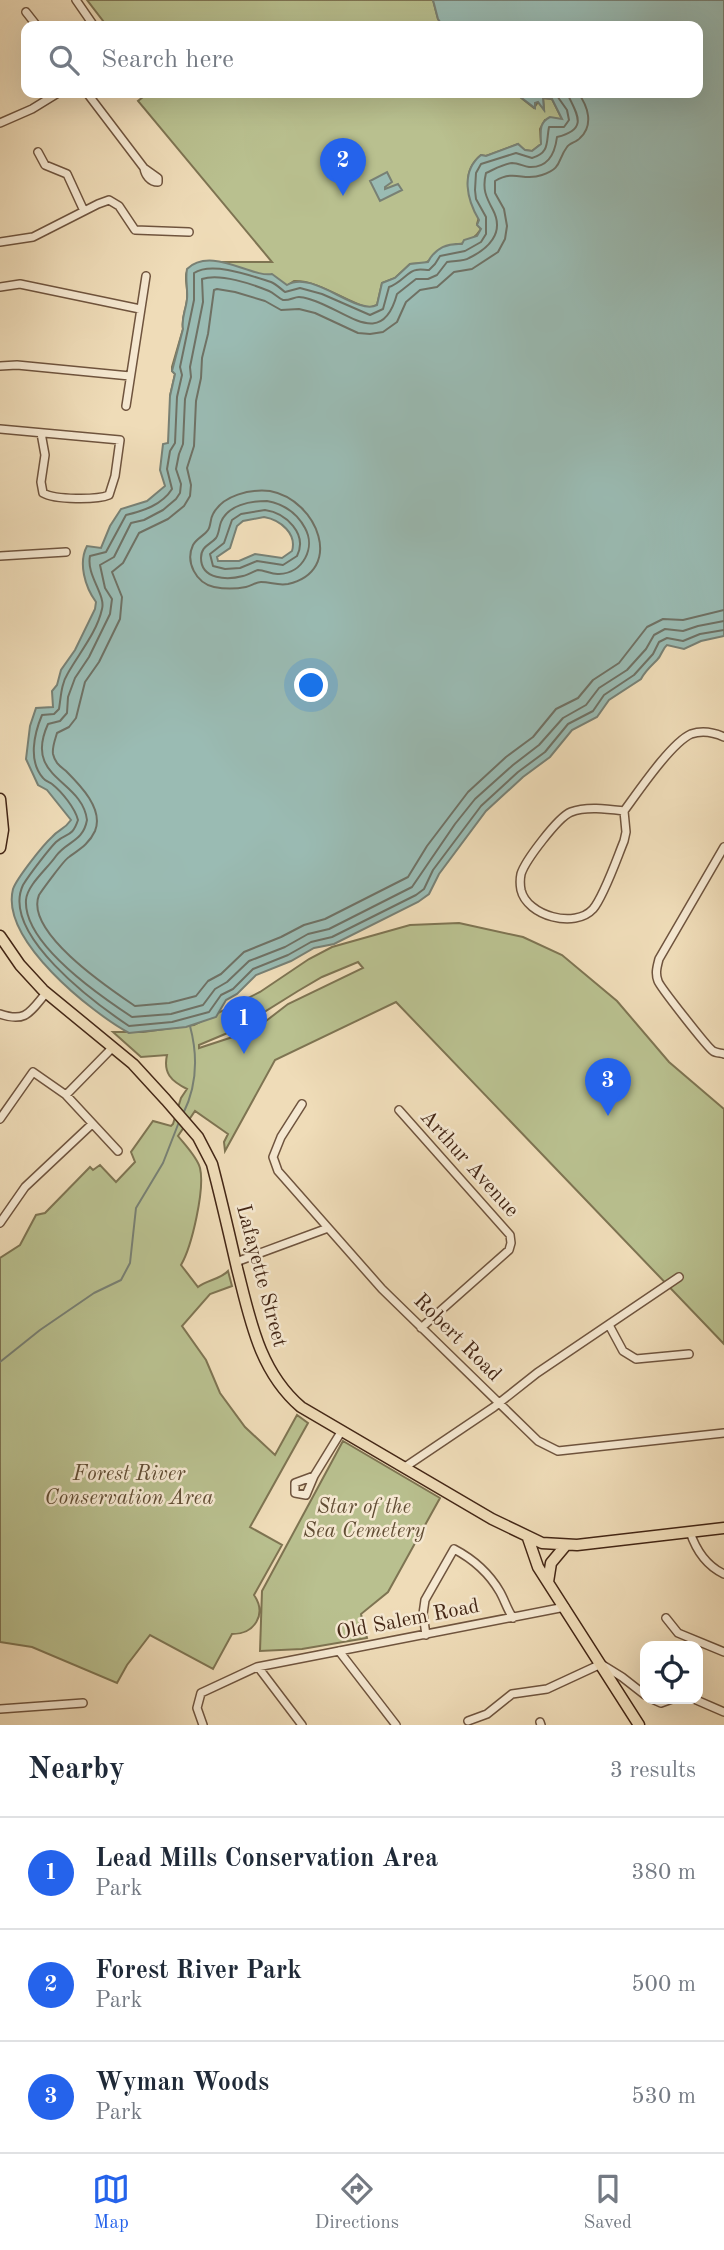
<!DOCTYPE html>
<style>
:root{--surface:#fff;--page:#f6f6f7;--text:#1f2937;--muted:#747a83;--line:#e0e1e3;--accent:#2563eb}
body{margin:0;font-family:"Old Standard TT",serif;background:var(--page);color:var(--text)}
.controls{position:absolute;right:21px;bottom:21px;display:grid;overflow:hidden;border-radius:14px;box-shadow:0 7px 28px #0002}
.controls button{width:63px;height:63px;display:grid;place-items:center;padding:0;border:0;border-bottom:2px solid var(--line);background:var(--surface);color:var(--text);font:35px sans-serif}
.you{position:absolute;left:312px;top:686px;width:24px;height:24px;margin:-18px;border:5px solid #fff;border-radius:50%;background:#1a73e8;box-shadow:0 0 0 10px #1a73e833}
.badge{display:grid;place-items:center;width:46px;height:46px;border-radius:50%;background:var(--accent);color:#fff;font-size:23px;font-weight:700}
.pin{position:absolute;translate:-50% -58px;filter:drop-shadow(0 2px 4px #0008)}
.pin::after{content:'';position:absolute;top:37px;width:24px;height:21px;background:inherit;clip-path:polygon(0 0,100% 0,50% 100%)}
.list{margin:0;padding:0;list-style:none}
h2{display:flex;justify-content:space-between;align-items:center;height:91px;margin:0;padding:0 28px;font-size:30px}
h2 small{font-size:23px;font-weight:400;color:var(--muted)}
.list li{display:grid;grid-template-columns:46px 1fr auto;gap:21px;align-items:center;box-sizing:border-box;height:112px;padding:0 28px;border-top:2px solid var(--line)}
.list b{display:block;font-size:26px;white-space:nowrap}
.list p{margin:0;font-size:23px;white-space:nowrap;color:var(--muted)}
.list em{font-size:23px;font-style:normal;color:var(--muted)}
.icon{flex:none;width:38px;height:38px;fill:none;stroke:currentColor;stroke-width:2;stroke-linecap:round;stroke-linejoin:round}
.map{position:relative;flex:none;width:724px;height:1725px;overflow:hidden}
.search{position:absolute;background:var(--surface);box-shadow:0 7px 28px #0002;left:21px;right:21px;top:21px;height:77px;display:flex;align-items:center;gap:18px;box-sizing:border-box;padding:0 24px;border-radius:14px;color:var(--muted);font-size:26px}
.sheet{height:427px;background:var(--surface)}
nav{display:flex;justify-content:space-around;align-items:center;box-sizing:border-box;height:98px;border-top:2px solid var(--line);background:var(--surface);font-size:19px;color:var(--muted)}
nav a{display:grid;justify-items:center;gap:4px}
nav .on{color:var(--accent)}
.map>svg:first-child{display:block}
</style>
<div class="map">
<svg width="724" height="1725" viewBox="0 0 724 1725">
<rect width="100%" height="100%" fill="#efdcb8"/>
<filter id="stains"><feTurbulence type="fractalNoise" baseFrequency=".00286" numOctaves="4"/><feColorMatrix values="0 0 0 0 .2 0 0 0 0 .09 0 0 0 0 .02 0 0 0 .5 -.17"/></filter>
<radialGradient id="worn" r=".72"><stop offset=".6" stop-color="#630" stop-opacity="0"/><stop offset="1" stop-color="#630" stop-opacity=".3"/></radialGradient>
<path fill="#b9c08f" stroke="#7e7452" stroke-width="2" fill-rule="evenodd" d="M87 0H433L438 19 443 26H107Z
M148 93H515L534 108 538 102 544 109 543 98 552 99 562 119 545 120 540 129 541 144 532 151 524 150 518 144 486 156 481 155C460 172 468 198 479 217L477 224 481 229C476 237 467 245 456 244L425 263 410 264 395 278 382 283 377 305 369 308C346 302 318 280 294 281L196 348 170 396 175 374 172 371V367L183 329C181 318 186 310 187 299 189 281 177 268 202 262H272L138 101Z
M459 923 523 937 562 955 617 1001 669 1062 724 1109V1344L396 1002 275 1060 225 1151 224 1142 228 1134 195 1111 178 1136C185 1145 197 1157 200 1168 205 1189 192 1246 181 1265L198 1287C207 1280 221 1279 228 1271L232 1286 210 1294 182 1326 206 1360 220 1393 245 1427 275 1455 297 1415 308 1423 250 1527 282 1545 254 1595C267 1614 255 1634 232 1634L213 1669 150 1635 127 1665 117 1683 32 1647 0 1642V1258L20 1245 36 1215 45 1213 90 1167 93 1170 100 1165 116 1182 135 1162 131 1152 153 1121 171 1126 173 1124 181 1098 187 1089C171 1081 163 1073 167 1055L141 1057 113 1032H143L194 1025 260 992 309 959 332 947 410 925ZM358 962 363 968 288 1004 266 1021 247 1031 248 1032 199 1048V1045L237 1029 298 991 322 977Z
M343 1441 440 1498 388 1592 361 1614 367 1638 302 1649 260 1651 262 1591Z"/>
<path fill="#9abbb3" stroke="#788074" stroke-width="2" fill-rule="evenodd" d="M433 0H724V636L701 641 684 649 667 645C662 649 662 655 657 660 651 666 645 671 641 679L609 700 597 717 572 730 550 757 523 777 486 811 439 874 429 894 418 902 334 944 314 948 291 961 256 975 237 994 226 1000 216 1017 186 1027 129 1033C91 1012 0 940 13 889 17 878 43 845 52 837 59 829 64 830 71 820L47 790 38 785 26 759 30 726 36 708 53 707 52 691 57 685 61 670 75 650 95 609 96 602C85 587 78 563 87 546L101 548 110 526 121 509 147 501 165 486 160 470 163 444 168 443 170 396 175 374 172 371 183 329C181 318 186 310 187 299 188 288 185 280 187 269 211 246 252 278 272 274L287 285C313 269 356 316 377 305L382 283 395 278 410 264 428 262C435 248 447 243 462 244L464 240 477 236 481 229 477 225 479 220C467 200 460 172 481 155L486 156 518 144 525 150 532 151 541 144C541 133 538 123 550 117L562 119 552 99 543 98 544 110 538 102 535 103V108L515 93H698V26H443L438 19ZM264 517C281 520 297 534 292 551L282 558 255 554 239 561H218L217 557 230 548 237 526 243 521Z
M387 172 392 182 385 187V189L398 184 402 190 380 201 370 181Z"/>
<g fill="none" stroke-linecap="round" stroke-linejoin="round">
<path stroke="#6f7164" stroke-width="2" d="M555 93 567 110 569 120 564 127H549C546 142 550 153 532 158L516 153 481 164 476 173 475 190 476 199 486 217V234L481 242 465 251 440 256 435 264 429 270C425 270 420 269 416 270 408 271 401 283 389 287L383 309 370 315 322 294 300 288 285 292C281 289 276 284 271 282 252 276 212 261 194 273V300L180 367 182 375 177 397 175 443 170 451 167 469 172 489C162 505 143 511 126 515L106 552 90 556C86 575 106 595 102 609 97 632 80 652 68 673 61 684 61 697 59 709L54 714 42 715C34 734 28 761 43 778 45 781 49 782 52 784 62 792 75 808 78 820 72 838 67 832 56 842 49 849 29 875 23 885 0 934 96 1004 129 1026L172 1022 209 1012 221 995 233 989 253 969 288 955 311 942 332 937 416 895 424 889 433 870 481 806 518 772 545 752 568 724 593 711 604 695 634 675 653 654 659 642 667 638 683 641 700 634 724 630
M567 93C576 113 590 129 557 137 555 153 548 168 529 167 523 166 518 163 512 163 503 164 493 170 486 173 482 189 486 197 493 210 505 233 488 249 469 258 463 262 454 260 447 262L437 275 428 279H416L397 294C383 346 352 316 320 303 316 301 304 297 299 297 294 297 289 301 283 300 278 298 274 293 269 291 252 284 220 273 202 279L203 302 190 367 191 377 185 399 183 444 179 454 176 469 181 484 180 493 176 499 163 510 144 520 131 523 114 557 100 565 105 588 112 599 110 614 89 657 75 678 68 697 67 713 60 721 48 724C23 779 82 779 87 820 83 842 67 841 56 856 48 868 27 885 26 900 23 944 100 996 132 1017L171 1014 203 1005 215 989 227 982 249 961 285 947 308 934 329 929 412 887 455 824 475 799 513 765 539 745 563 718 586 705 599 688 627 670 646 649 654 635 665 629 683 631 698 626 724 621
M578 93C588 106 594 125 580 138 577 142 569 143 567 147 557 160 563 168 542 175 523 182 516 169 495 181V193L504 209 507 226 505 239 498 252 472 269 454 272 437 287 420 290 406 302 397 322 383 332 370 334 358 333 315 313 299 309 281 310 265 301 235 292 217 289 214 290 208 334 202 358 201 378 196 401 194 446 187 468 191 485 190 496 184 506 168 519 139 533 123 563 112 572 122 597 120 619 99 662 85 682 76 718 69 727 57 733C55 740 52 747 53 754 55 763 60 766 66 771 80 785 104 809 95 831 89 844 80 849 69 857 64 860 43 889 39 895 24 932 110 989 135 1006L169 1003 196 996 208 981 221 974 244 952 281 937 304 925 325 919 408 877 427 846 468 792 506 757 533 737 556 709 578 698 593 680 619 663 647 627 663 619 683 620 724 610
M270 491C318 500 345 571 288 584 278 586 271 582 261 582 256 582 251 586 246 587 236 589 224 589 214 587 196 583 185 562 193 545 197 538 204 536 208 530 211 526 210 519 213 514 223 495 250 489 270 491Z
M267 501C283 504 297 513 305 528 316 548 303 573 279 574 272 575 265 570 258 570 254 571 248 575 243 576 228 580 201 580 201 558 201 546 210 545 216 538 219 534 219 527 221 522 228 505 250 501 267 501Z
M265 510C286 513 308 534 297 556L283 565 257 561 240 568 225 569 213 566 210 554 224 543 232 520 241 514Z"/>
<path stroke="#788074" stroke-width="2" d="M183 1114C197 1086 198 1056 190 1026
M0 1362 40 1330 94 1293 121 1280 130 1263 136 1208 163 1163 179 1122"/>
<g stroke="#6f543e" stroke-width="10">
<path id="minor" d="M76 0 94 26
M26 12 37 26
M87 93 144 168C145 175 150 182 158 182V178L144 168
M0 123 32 109 58 93
M38 152 45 165 67 174 84 211
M0 242 33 237 98 204 109 200 119 206 135 230 189 232
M0 287 20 284 140 309
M0 366 17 365 130 376
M126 406 146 276
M0 429 120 440 115 476 109 495C97 500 55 500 43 493L41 482 45 455 41 433
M0 556 66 552
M624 811C608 809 586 806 571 812 558 817 525 861 521 874 520 879 520 885 521 890 527 916 575 929 593 909 604 896 617 858 624 841L626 832 624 811C638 792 671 743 691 734 703 730 713 732 724 737
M724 847 659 959C657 967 655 973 658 981 660 987 708 1048 713 1051 716 1053 721 1053 724 1054
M0 1014C26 1023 30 1012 46 993
M66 1095 113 1047
M302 1104 281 1137 273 1157 278 1171 382 1289 538 1441 558 1451 724 1433
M399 1110 510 1235 511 1243 509 1250 421 1328
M0 1119 33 1072 66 1095 118 1151
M0 1223 25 1187 92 1124
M236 1262 328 1228
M609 1325 623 1351 636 1359 689 1354
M405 1467 494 1407 537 1373 679 1277
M314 1476 306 1495 295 1493V1483L314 1476 341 1432
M690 1532C696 1550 707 1566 724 1574
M666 1618 678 1633 724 1652
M426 1635 423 1614 425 1600 454 1549C473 1559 489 1573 500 1592 505 1601 507 1609 513 1618
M339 1651 396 1725
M258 1667 302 1725
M652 1699 661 1703 672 1699
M694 1699 724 1712
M0 1709 83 1703
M468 1721 487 1714 512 1694 547 1689 601 1664 622 1677 645 1695
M540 1722 541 1725
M203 1725 197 1708 201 1693 257 1667 565 1607"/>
</g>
<g stroke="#442716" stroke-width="13">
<path id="primary" d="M0 799 3 830 0 848
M0 936 20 965 43 990 133 1064 166 1100 198 1137 212 1164C221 1198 229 1233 237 1268 250 1319 259 1371 301 1407L492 1519 542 1543 577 1545 724 1528
M528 1538 538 1567 639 1725
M548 1582 551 1563 566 1545"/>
</g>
<use href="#minor" stroke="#f5e8d1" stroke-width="7"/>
<use href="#primary" stroke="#efdcb8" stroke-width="10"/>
</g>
<g text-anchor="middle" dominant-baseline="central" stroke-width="5" stroke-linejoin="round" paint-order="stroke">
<g font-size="21" fill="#442716" stroke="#f5e8d1">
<text transform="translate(469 1164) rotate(48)">Arthur Avenue</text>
<text transform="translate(261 1276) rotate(75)">Lafayette Street</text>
<text transform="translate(457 1338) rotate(45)">Robert Road</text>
<text transform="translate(408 1620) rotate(-11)">Old Salem Road</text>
</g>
<g font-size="21" font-style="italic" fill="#614d34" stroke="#f5e8d1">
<text x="129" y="1474">Forest River<tspan x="129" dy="24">Conservation Area</tspan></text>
<text x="364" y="1507">Star of the<tspan x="364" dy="24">Sea Cemetery</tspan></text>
</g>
</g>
<rect width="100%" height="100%" filter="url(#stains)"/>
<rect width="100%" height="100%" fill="url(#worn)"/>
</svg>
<div class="controls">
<button><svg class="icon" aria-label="locate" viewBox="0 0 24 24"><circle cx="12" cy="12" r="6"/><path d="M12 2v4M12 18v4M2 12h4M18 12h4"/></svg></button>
</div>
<div class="you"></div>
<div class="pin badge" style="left:244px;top:1054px">1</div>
<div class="pin badge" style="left:343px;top:196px">2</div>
<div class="pin badge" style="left:608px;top:1116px">3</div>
<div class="search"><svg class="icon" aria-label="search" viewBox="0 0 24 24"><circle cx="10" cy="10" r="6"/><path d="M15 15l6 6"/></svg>Search here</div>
</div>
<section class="sheet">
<h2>Nearby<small>3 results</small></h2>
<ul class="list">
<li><span class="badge">1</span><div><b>Lead Mills Conservation Area</b><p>Park</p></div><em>380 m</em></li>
<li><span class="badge">2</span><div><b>Forest River Park</b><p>Park</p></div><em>500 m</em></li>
<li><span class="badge">3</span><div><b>Wyman Woods</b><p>Park</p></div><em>530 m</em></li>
</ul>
</section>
<nav>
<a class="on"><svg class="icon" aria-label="map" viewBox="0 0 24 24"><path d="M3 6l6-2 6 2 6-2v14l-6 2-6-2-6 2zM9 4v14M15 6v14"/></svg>Map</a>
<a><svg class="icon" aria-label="directions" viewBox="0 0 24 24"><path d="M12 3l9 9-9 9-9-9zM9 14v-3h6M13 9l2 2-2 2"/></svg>Directions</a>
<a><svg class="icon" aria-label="saved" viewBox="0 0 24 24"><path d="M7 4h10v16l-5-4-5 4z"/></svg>Saved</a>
</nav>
